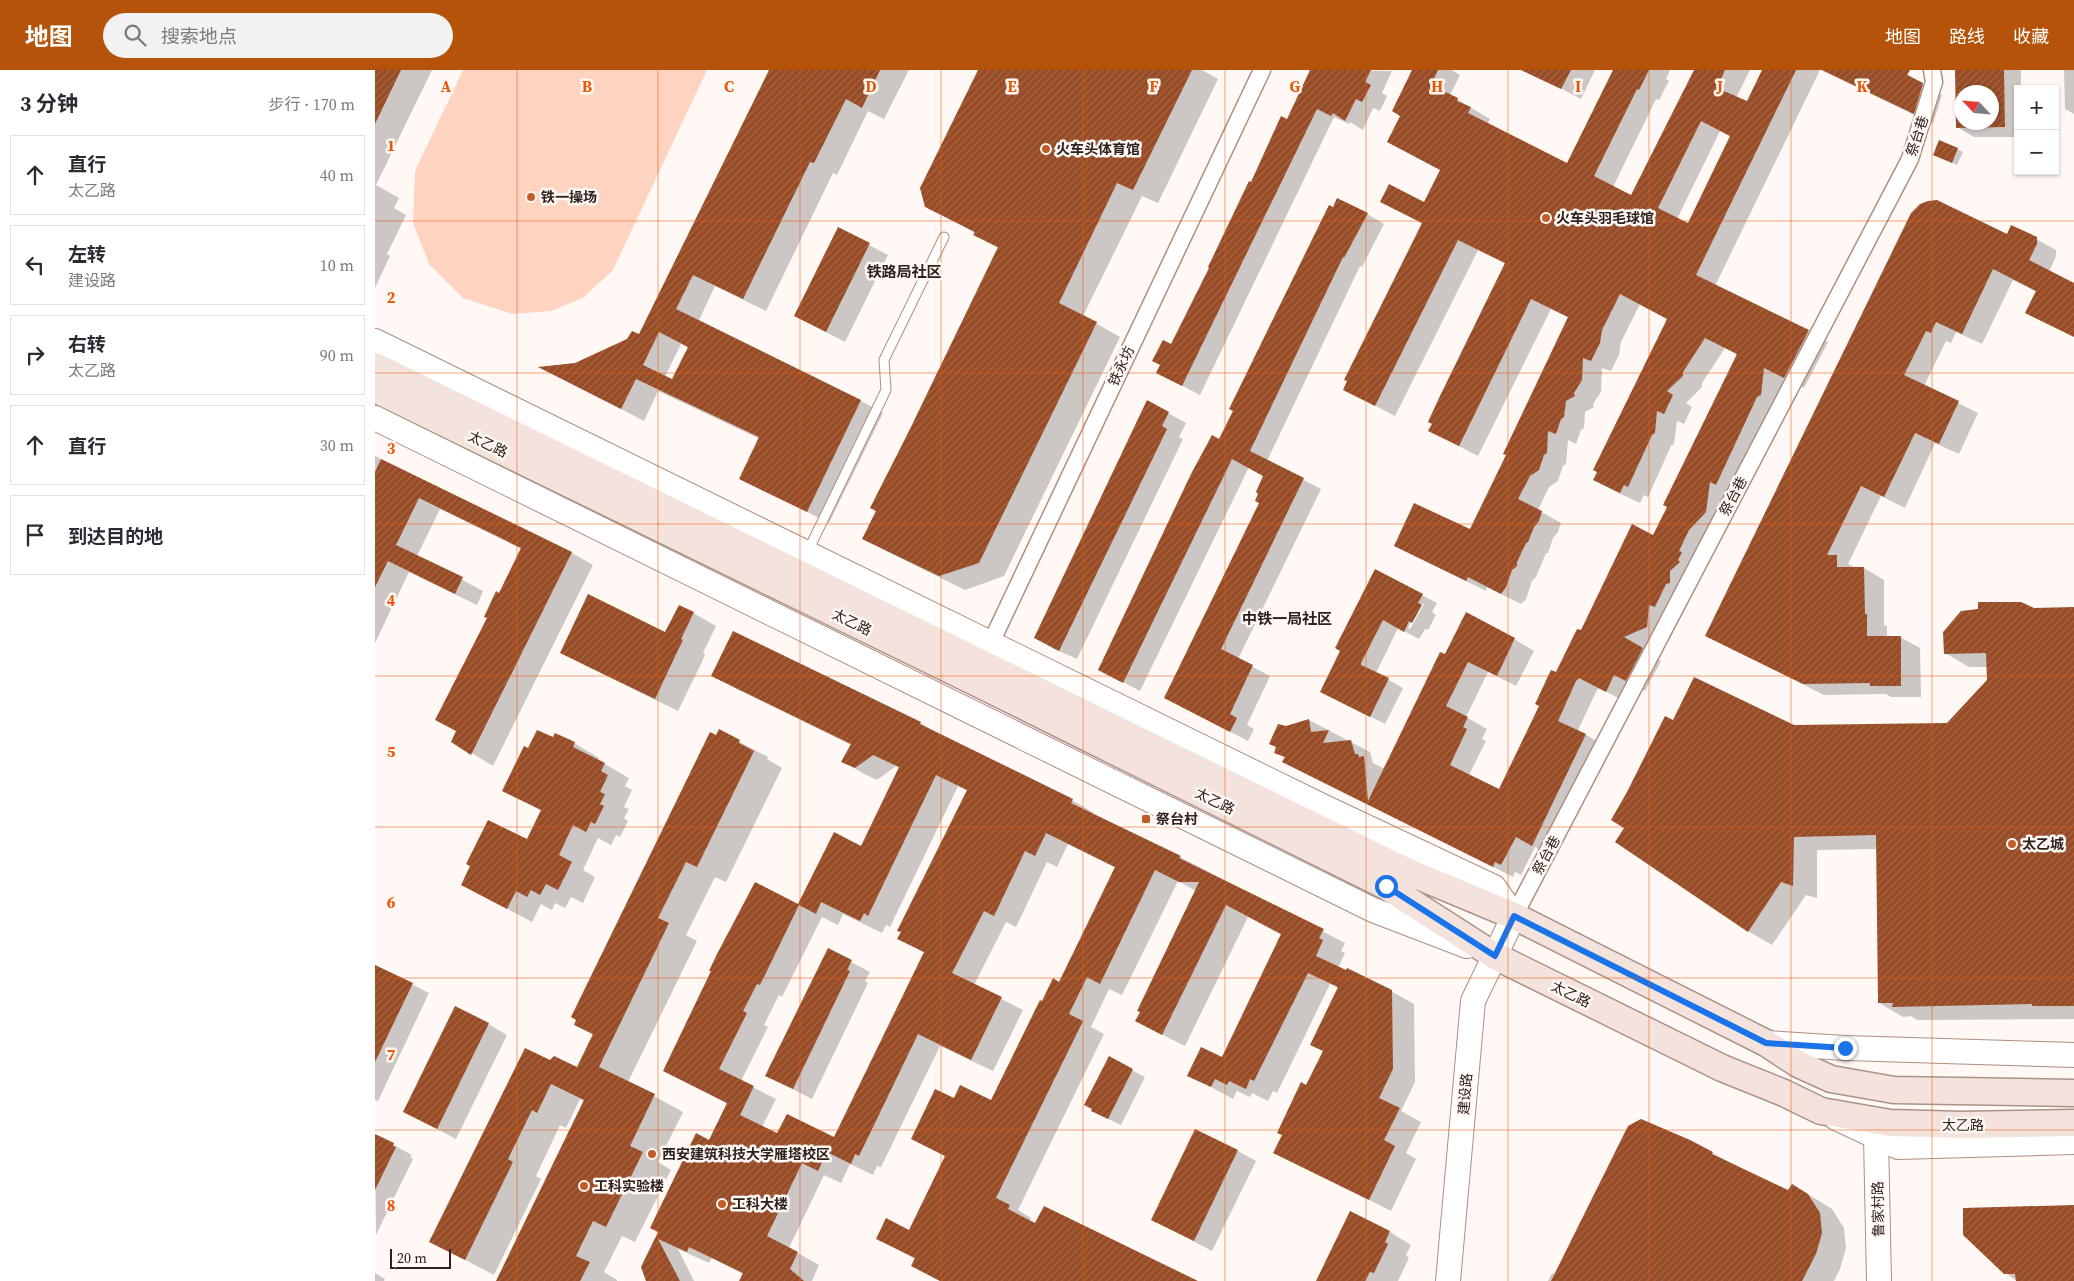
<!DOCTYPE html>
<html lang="zh">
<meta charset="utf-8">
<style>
:root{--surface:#fff;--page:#f2f2f3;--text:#2b2b33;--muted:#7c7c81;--line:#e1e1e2;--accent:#b45309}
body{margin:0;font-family:"Source Serif 4","Noto Sans SC",serif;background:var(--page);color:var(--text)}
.controls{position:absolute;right:15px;top:15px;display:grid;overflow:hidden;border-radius:0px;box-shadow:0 1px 4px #0004}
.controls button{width:45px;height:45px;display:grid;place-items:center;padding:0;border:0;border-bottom:1px solid var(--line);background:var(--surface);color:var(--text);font:25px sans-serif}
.compass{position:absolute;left:1579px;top:15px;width:45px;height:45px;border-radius:50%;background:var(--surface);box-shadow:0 1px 4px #0004;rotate:296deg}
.scale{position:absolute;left:15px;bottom:12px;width:61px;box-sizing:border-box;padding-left:5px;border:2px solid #2d211c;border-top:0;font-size:14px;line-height:18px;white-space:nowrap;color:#2d211c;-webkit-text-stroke:4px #fff8f5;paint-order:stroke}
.stop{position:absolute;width:15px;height:15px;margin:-11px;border:4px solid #1a73e8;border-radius:50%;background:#fff}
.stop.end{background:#1a73e8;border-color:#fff;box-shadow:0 1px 5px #0008}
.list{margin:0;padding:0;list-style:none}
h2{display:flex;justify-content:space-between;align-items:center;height:65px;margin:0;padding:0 20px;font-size:21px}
h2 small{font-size:16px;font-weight:400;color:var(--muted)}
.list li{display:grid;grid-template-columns:32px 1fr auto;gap:15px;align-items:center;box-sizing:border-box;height:80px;margin:0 10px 10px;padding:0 10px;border:1px solid var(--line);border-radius:0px}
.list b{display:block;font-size:19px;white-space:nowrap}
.list p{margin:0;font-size:16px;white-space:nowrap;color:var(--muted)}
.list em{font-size:16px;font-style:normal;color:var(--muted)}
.icon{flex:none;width:28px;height:28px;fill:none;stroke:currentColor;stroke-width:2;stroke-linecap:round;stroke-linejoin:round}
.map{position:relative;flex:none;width:1699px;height:1211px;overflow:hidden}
header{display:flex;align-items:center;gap:30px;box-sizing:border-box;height:70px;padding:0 25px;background:var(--accent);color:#fff}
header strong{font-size:24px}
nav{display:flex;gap:28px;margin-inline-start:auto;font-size:18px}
.search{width:350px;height:45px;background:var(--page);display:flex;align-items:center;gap:12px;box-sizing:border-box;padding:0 18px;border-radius:28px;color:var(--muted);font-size:19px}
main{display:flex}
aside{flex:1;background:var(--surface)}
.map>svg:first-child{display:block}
</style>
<header>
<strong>地图</strong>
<div class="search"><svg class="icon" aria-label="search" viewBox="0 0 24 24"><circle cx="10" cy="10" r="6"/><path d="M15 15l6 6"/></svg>搜索地点</div>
<nav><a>地图</a><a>路线</a><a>收藏</a></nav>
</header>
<main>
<aside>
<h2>3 分钟<small>步行 · 170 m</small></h2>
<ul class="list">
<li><svg class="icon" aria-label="ahead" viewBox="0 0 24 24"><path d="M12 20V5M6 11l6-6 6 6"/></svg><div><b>直行</b><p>太乙路</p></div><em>40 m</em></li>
<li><svg class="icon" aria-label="left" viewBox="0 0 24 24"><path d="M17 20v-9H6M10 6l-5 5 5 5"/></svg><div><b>左转</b><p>建设路</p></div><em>10 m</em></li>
<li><svg class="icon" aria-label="right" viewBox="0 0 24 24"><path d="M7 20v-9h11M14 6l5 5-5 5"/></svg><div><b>右转</b><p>太乙路</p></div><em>90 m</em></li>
<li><svg class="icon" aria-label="ahead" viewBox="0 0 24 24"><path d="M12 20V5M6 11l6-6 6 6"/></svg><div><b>直行</b></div><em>30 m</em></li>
<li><svg class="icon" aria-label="arrive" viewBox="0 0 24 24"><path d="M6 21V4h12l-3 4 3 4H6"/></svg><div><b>到达目的地</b></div></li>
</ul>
</aside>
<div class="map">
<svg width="1699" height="1211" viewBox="0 0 1699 1211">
<defs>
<pattern id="building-hatch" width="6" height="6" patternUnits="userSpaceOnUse" patternTransform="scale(1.25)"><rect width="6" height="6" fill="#984b24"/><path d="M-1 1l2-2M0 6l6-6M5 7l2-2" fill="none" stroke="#a2674a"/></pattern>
</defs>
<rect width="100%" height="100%" fill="#fff8f5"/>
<path fill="#fed4c1" d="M88 0H332L238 200 208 228 176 241 137 244 88 228 54 194 38 153 40 101Z"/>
<path fill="#0003" fill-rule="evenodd" d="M0 0H57L1 115 24 128 19 138 31 145 12 184 15 186 0 218Z
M395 0H534L509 49 493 41 462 105 458 103 391 241 340 216 324 250 486 331 508 343 454 453 366 408 385 369 283 321 269 351 167 298 200 294 264 266ZM306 274 314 278 298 310 290 307Z
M604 0H827L843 9 783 133 767 126 708 246 745 267 629 506 590 520 513 482 489 468 536 361 623 178 599 165 600 163 551 136Z
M937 0 1017 1 1007 23 1012 26 1005 41 998 38 988 60 975 52 974 54 959 47 825 325 783 303 876 114 912 50Z
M1042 0H1077L1085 5 1075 25 1115 49 1112 55 1193 95 1239 0H1295L1291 9 1294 11 1284 30 1281 29 1238 117 1256 127 1320 0H1375L1361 28 1373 33 1388 1 1386 0H1445L1340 216 1453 272 1429 318 1409 308 1405 336 1291 568 1267 579 1286 591 1270 621 1259 616 1251 632 1224 618 1221 622 1203 660 1230 676 1177 786 1160 777 1146 805 1140 802 1138 807 909 691 911 688 901 682 911 657 934 650 995 682 998 693 1010 699 1070 586 1139 569 1159 581 1141 616 1113 602 1091 647 1112 659 1107 669 1111 671 1094 705 1125 720 1181 604 1206 562 1279 466 1363 285 1350 278 1327 313V317L1311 333 1317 337 1309 354 1302 351 1299 374 1296 376 1273 427 1269 425 1265 433 1239 421 1219 410 1293 249 1265 234 1246 272 1244 285 1236 301 1227 298 1226 322 1218 334 1219 337 1210 342 1209 358 1206 360 1201 374 1193 370 1191 394 1188 396 1183 411 1174 417 1163 440 1186 453 1183 462 1178 468 1173 483H1171L1161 507 1157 511 1151 529 1146 534 1112 517 1111 521 1020 475 1095 461 1132 385 1194 248 1176 239 1103 386 1054 361 1131 194 1103 180 1020 346 989 330 1048 154 1026 142 1050 134 1066 100 1026 46ZM1345 61 1356 67 1313 155 1302 149Z
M1167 0H1220L1206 29 1166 8Z
M1446 0H1524L1532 4 1567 25 1558 54Z
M1581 0H1646V19H1643V67H1599L1582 57ZM1586 22H1616V52H1586Z
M1689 0H1699V44L1690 39Z
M1582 79 1588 82 1582 95 1559 85Z
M992 144 1009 154 987 197 985 196 892 391 946 419 863 589 895 606 872 655 879 659 873 671 808 637 886 433 890 406 874 397 765 621 725 600 845 371Z
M1537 144 1632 166 1661 169 1681 180V186L1674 202 1699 214V267L1652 242 1662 222 1638 210 1607 274 1581 262 1576 273 1571 271 1549 316 1603 343 1584 384 1560 373 1530 438 1506 426 1473 494 1481 498H1489L1509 510V555L1512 556V567H1525L1545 578 1546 627H1516L1511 624 1449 625 1332 566Z
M463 159 513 185 470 272 420 246Z
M773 332 811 353 804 367 808 369 702 589 677 578Z
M0 386 197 483 218 495 118 696 77 671 82 662 114 548 147 479 65 439 42 486 108 521 102 535 34 502 0 573Z
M1047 525 1062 533 1057 542 1061 545 1053 560 1050 559 1044 569 1023 558 1001 603 1028 618 1010 654 947 622 966 581 961 578ZM1046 534H1049L1035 559 1033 558Z
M1699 539V949L1542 950 1536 946 1528 947 1504 933 1502 779 1442 780V828L1431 825 1397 875 1373 861 1251 758 1299 652 1419 656 1573 654 1613 610V597H1594L1570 583 1659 540Z
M318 543 341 556 328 583 330 584 327 592 303 641 209 595 186 582 291 563Z
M338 605 545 653 567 666 697 730 719 743 718 745 805 787 970 873 966 881 970 883 963 898 1016 921 1039 934 1040 1012 1026 1041 1046 1052 1031 1083 1041 1089 1016 1141 900 1082 949 981 963 918 955 914 902 1023 898 1021 893 1031 877 1023 875 1027 862 1021 858 1029 814 1005 847 988 907 865 873 847 810 976 784 963 821 821 803 811 747 925 734 919 716 957 729 964 643 1140 656 1148 655 1151 817 1211H565L537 1195 540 1189 502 1168 534 1161 571 1087 538 1068 580 1030 617 1032 667 932 685 913 741 798 693 774 682 797 672 792 641 857 631 852 599 915 648 940 618 1001 565 976 506 1097 502 1096 498 1105 475 1094 466 1113 449 1105 414 1178 444 1195 437 1211H365L368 1204 337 1188 334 1193 303 1179 319 1211H273L267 1197 353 1034 289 1001 424 835 487 777 525 698 521 696 502 710 489 704 468 691 476 675 360 618ZM583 716 593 721 524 869 550 883 459 1069 403 1065 387 1057 401 1029 366 1011 393 957 389 955 404 925 407 927 447 847 463 855 468 844 507 863 511 855 515 857Z
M344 661 393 687 392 689 407 698 351 812 340 807 311 865 322 871 253 1012 308 1042 283 1092 296 1100 260 1172 247 1166 229 1202 242 1210V1211H123L210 1032 205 1029 191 1058 185 1055 161 1106 166 1109 119 1205 56 1172 175 992 202 999 218 965 200 955Z
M179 669 199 673 224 688 223 690 254 708 250 716 257 720 249 737 254 739 249 748 253 751 245 767 241 765 236 775 223 768 208 800 220 807 208 833 196 827 190 838 180 833 177 840 166 834 157 852 87 815 152 771 167 741 129 720 154 680Z
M453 880 495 902 490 911 493 913 437 1029 392 1006Z
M0 895 54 923 3 1031 0 1030Z
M113 954 132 965 81 1069 30 1042Z
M734 988 770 1007 746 1055 729 1047Z
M0 1065 37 1085 35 1087 38 1089 1 1165Z
M863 1081 881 1091 837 1181 778 1150Z
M1337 1083 1413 1122 1418 1115 1457 1139 1469 1158 1471 1178 1465 1199 1459 1211H1173L1177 1203 1181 1205Z
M1699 1137V1211H1642L1630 1203Z
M1015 1162 1036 1175 1031 1185 1034 1188 1023 1211H942Z
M0 1203 10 1209 9 1211H0Z"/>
<path fill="url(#building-hatch)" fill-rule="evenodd" d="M0 0H26L0 54Z
M394 0H505L487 38 471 29 439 93 435 92 368 229 318 205 301 239 486 330 432 442 364 409 384 367 261 309 246 339 163 297 200 293 252 269 257 261 264 264ZM284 262 313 277 297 309 268 295Z
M603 0H817L758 120 742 113 684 233 722 252 604 493 564 506 487 469 501 441 495 438 534 361 623 177 598 165 600 162 550 137 545 118Z
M935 0H996L990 12 996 15 987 32 981 29 970 51 958 43 956 46 942 39 807 316 781 303 785 295 777 291 788 270 796 274 834 198 833 197 874 111 876 112 906 46 912 49Z
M1037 0H1063L1056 15 1083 28 1082 31 1096 37 1093 43 1192 93 1238 0H1274L1264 20 1262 19 1219 106 1256 125 1319 0H1350L1342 18 1372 31 1387 0H1421L1321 205 1434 260 1409 308 1389 298 1386 325 1382 327 1341 415 1335 412 1331 442 1314 460 1304 481 1307 482 1303 490 1305 492 1295 501V513L1291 514 1280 537 1274 535 1272 557 1249 567 1268 578 1251 611 1239 605 1231 622 1204 608 1201 611 1183 651 1211 664 1157 776 1141 767 1126 795 1120 792 1118 797 907 692 910 687 899 683 901 677 894 674 903 654 911 656 934 649 936 662 954 660 948 673 976 670 980 684H983L984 687 989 686 993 731 1065 582 1070 584 1091 542 1140 568 1122 606 1093 592 1071 636 1093 647 1088 657 1092 659 1075 695 1124 719 1164 636 1160 634 1176 600 1181 602 1202 559 1206 560 1257 454 1278 465 1292 437 1288 435 1362 284 1330 268 1308 302V306L1292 321 1298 325 1289 344 1282 341 1280 363 1277 365 1253 417 1249 415 1245 423 1218 410 1222 402 1218 400 1292 249 1245 224 1227 260 1225 273 1216 291 1208 288 1207 310 1199 323 1200 326 1191 331 1189 347 1186 349 1181 364 1173 361 1172 383 1169 385 1164 400 1155 406 1143 429 1167 441 1164 451 1159 457 1153 472 1151 473 1142 492V496L1137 500 1131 517 1126 524 1093 507 1091 511 1019 476 1039 433 1095 459 1131 385 1128 384 1193 247 1156 229 1084 376 1053 361 1057 354 1053 352 1064 328 1130 193 1083 170 1000 336 968 320 972 311 969 310 1047 153 1005 132 1014 114 1049 132 1065 100 1012 72 1025 46 1017 41ZM1326 51 1355 66 1313 153 1283 138Z
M1146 0H1196L1186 19Z
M1447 0H1535L1532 5 1548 13 1539 44Z
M1580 0H1629L1630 57 1581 58ZM1586 22H1616V52H1586Z
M1564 70 1583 78 1577 93 1558 85Z
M962 128 993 143 969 188 968 187 875 381 929 408 846 579 878 595 855 644 862 648 855 662 789 628 884 433 880 431 883 424 881 422 888 406 857 389 748 613 723 600 816 404 837 365 844 369 858 341 854 339 954 135 958 137Z
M1562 130 1632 164 1636 155 1662 167V174L1654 190 1699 213V267L1650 243 1661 221 1618 199 1587 264 1561 252 1556 263 1551 261 1529 305 1584 331 1564 374 1540 363 1509 427 1486 416 1452 485H1462V497H1489L1490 544H1492V566H1526V616H1495V613L1428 614 1330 566 1536 143 1545 134 1553 131Z
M463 157 495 173 451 262 419 246Z
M772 330 794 342 787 356 792 359 684 581 659 568Z
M6 389 197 482 96 685 76 672 81 661 60 650 112 548 109 547 121 521 124 523 146 478 44 428 21 475 88 507 80 524 13 491 0 517V402Z
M1000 499 1048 524 1043 533 1047 535 1037 553 1034 551 1029 562 1008 550 986 593V595L1014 608 995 647 945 622 965 581 960 578Z
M213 524 290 562 304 535 319 542 306 569 308 570 304 578 280 629 185 583Z
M1603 532H1646L1659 538 1699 537V936H1657V934L1517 937 1518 933H1503L1501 765 1419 767 1418 816 1406 812 1373 862 1240 772 1249 758 1236 750 1252 722 1290 646 1298 650 1319 607 1419 655 1572 653 1612 610 1611 583 1569 584 1568 562 1586 541 1603 539Z
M358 561 546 652 545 654 698 729 696 733 806 786 804 788 949 859 944 868 948 870 941 886 971 900 972 898 1017 920 1018 999 1004 1028 1025 1038 1009 1070 1020 1076 994 1130 898 1083 907 1065 902 1063 926 1012 931 1015 948 981 935 975 963 917 933 903 879 1011 875 1009 871 1019 854 1011 852 1015 840 1009 836 1017 812 1006 826 977 847 987 906 864 851 835 787 965 760 951 765 942 762 941 824 812H804L780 800 725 914 712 907 694 944 708 951 621 1128 635 1135 633 1139 660 1153 669 1136 823 1211H565L536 1196 540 1188 501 1169 511 1148 534 1160 570 1086 536 1069 560 1019 579 1028 585 1015 616 1030 665 930 667 931 678 908 684 912 740 797 671 763 660 786 650 781 619 846 609 841 577 903 627 927 596 990 543 964 484 1086 480 1084 476 1094 452 1082 443 1101 427 1093 392 1166 423 1182 415 1199 429 1211H364L368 1203 314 1177 312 1182 283 1169 305 1211H271L266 1197 283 1162 275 1158 321 1063 334 1070 352 1033 288 1001 336 901H334L342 884 380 812 423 834 459 762 486 776 524 697 498 685 480 698 466 692 476 674 336 606ZM561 705 592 720 522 861 526 862 522 869 549 882 459 1067 412 1044 402 1063 365 1045 379 1016 344 999 372 943 368 941 382 914 385 915 424 835 441 844 446 832 485 851 489 843 493 846Z
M344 659 365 670 364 673 379 681 322 797 311 792 283 848 294 853 224 997 280 1024 255 1076 268 1082 231 1157 218 1151 201 1186 215 1192 205 1211H121L209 1030 176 1014 162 1043 157 1040 133 1089 138 1092 90 1190 54 1172 150 978 175 990 179 986 202 997 218 964 199 955 201 950 196 947 335 662 341 665Z
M162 660 178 667 180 663 200 672 198 677 230 693 226 701 233 705 225 722 230 724 225 734 229 736 220 754 216 752 211 762 198 755 184 785 197 792 183 820 171 814 165 825 156 820 152 827 141 821 132 839 86 815 95 796 91 794 113 750 152 769 166 740 127 721 149 676 153 678Z
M453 878 477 890 472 900 475 901 418 1019 390 1006Z
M0 895 38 913 0 992Z
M80 936 114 953 62 1059 28 1042Z
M734 986 758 999 733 1049 716 1041 717 1039 709 1035Z
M1266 1049 1315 1070 1338 1082 1337 1084 1413 1120 1417 1114 1433 1124 1445 1143 1447 1163 1441 1184 1427 1211H1176L1253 1056Z
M820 1059 863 1080 819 1171 776 1150Z
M0 1064 19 1073 18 1076 21 1077 0 1120Z
M1699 1135V1211H1641L1640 1204H1629L1588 1165V1138Z
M975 1141 1015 1161 1010 1172 1013 1174 999 1203 995 1202 990 1211H941Z"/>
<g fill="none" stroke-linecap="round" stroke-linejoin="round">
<g stroke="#ae8f81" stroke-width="11">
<path id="lane" d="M432 483 511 320 509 290 569 167"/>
</g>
<g stroke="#ae8f81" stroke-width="19">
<path id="street" d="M612 581 887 0
M1139 846 1535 89 1559 12 1557 0"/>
</g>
<g stroke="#ae8f81" stroke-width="26">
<path id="secondary" d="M0 271 945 735 1119 817 1139 846 1098 931 1073 1211
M0 348 998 840 1092 876
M1391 973 1470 978 1699 985
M1461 1048 1523 1077 1699 1072
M1501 1067 1504 1211"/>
</g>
<g stroke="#a99389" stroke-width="29">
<path id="primary" d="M0 296 1031 801 1139 846 1391 973 1423 994 1456 1009 1519 1020 1699 1023
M0 319 598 611 1011 816 1120 886 1347 998 1409 1023 1446 1041 1515 1053 1587 1055 1699 1053"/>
</g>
<use href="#lane" stroke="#fff" stroke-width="9"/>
<use href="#street" stroke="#fff" stroke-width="16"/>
<use href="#secondary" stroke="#fff" stroke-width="24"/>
<use href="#primary" stroke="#f4e3dc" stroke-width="26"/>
</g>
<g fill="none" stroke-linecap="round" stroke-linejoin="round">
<path stroke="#1a73e8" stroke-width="6" d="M1011 816 1120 886 1139 846 1391 973 1470 978"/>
</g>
<path fill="none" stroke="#e8590c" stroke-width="1" stroke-opacity="0.55" d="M142 0V1211M283 0V1211M425 0V1211M566 0V1211M708 0V1211M850 0V1211M991 0V1211M1133 0V1211M1274 0V1211M1416 0V1211M1557 0V1211M0 151H1699M0 303H1699M0 454H1699M0 606H1699M0 757H1699M0 908H1699M0 1060H1699"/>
<g fill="#c15d28" stroke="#fff8f5" stroke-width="2">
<circle cx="671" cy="79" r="5"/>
<circle cx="156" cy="127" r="5"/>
<circle cx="1171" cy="148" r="5"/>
<rect x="766" y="744" width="10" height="10" rx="2.5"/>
<circle cx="1637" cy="774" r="5"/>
<circle cx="277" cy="1084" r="5"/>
<circle cx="209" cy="1116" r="5"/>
<circle cx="347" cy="1134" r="5"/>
</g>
<g text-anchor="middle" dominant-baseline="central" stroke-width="5" stroke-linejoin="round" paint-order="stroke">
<g font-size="14" fill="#2d211c" stroke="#fff8f5">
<text transform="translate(1542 66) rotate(-72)">祭台巷</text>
<text transform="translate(746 296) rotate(-65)">铁永坊</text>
<text transform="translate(113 374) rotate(26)">太乙路</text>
<text transform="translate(1358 426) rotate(-62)">祭台巷</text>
<text transform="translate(477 552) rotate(26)">太乙路</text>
<text transform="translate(840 731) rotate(26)">太乙路</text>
<text transform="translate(1171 785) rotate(-62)">祭台巷</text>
<text transform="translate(1196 924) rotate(26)">太乙路</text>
<text transform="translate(1090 1024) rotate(-85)">建设路</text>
<text x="1588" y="1055">太乙路</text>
<text transform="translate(1503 1139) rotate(-91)">鲁家村路</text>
</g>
<g font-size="14" font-weight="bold" fill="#2d211c" stroke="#fff8f5" text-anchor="start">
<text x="681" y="79">火车头体育馆</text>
<text x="166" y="127">铁一操场</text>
<text x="1181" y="148">火车头羽毛球馆</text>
<text x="781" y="749">祭台村</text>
<text x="1647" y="774">太乙城</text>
<text x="287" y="1084">西安建筑科技大学雁塔校区</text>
<text x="219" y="1116">工科实验楼</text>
<text x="357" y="1134">工科大楼</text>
</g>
<g font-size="15" font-weight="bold" fill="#2d211c" stroke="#fff8f5">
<text x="529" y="201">铁路局社区</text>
<text x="912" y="548">中铁一局社区</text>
</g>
</g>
<g font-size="16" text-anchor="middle" font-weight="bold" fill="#e8590c" stroke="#fff8f5" stroke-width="5" stroke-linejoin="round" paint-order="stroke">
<text x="71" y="22">A</text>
<text x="212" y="22">B</text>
<text x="354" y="22">C</text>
<text x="496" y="22">D</text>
<text x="637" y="22">E</text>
<text x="779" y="22">F</text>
<text x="920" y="22">G</text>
<text x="1062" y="22">H</text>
<text x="1203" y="22">I</text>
<text x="1345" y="22">J</text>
<text x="1487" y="22">K</text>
<text x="16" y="81">1</text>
<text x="16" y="233">2</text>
<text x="16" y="384">3</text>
<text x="16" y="536">4</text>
<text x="16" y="687">5</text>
<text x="16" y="838">6</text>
<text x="16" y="990">7</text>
<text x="16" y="1141">8</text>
</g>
</svg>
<div class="controls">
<button>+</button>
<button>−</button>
</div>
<svg class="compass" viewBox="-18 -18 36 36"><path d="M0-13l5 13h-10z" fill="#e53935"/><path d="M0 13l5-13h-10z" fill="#7c7c81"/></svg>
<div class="scale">20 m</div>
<div class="stop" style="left:1011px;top:816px"></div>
<div class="stop end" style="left:1470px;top:978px"></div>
</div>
</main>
